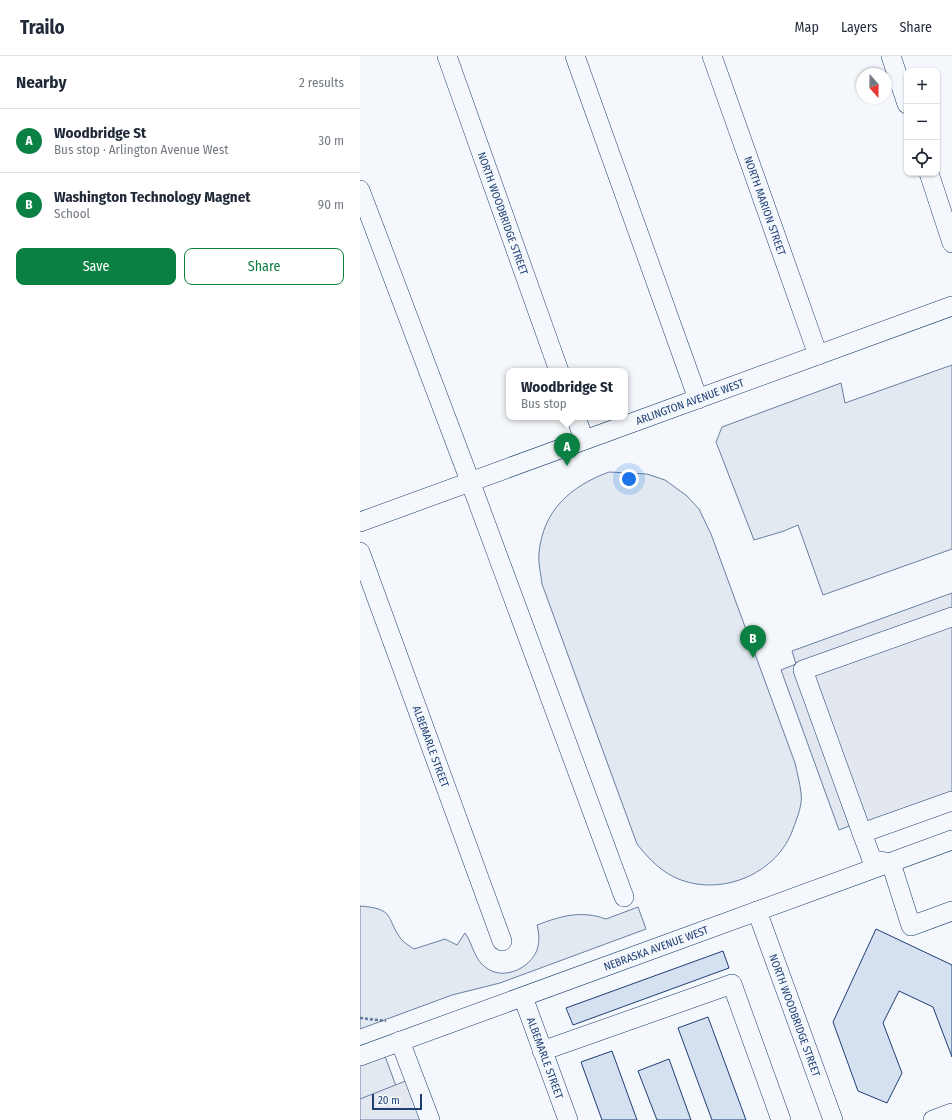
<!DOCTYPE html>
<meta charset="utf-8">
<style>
:root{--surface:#fff;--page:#f2f2f3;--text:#1f2937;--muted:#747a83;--line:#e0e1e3;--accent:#0b8043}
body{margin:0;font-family:"Fira Sans Condensed",sans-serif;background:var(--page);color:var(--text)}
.controls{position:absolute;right:12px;top:12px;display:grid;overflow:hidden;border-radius:8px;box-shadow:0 1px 3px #0004}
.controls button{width:36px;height:36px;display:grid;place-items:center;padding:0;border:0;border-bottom:1px solid var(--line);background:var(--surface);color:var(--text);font:20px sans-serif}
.compass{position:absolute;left:496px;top:12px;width:36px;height:36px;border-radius:50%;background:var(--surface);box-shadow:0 1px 3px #0004;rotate:160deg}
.scale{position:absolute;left:12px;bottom:10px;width:50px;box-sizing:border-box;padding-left:4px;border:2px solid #1d3f73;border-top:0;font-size:11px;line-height:14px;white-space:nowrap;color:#1d3f73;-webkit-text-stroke:3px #f4f7fb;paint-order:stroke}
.you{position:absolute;left:269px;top:423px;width:14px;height:14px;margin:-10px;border:3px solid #fff;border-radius:50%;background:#1a73e8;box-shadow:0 0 0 6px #1a73e833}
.badge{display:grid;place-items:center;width:26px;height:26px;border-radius:50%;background:var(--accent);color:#fff;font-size:13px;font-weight:700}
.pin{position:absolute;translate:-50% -33px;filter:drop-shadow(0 1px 2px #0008)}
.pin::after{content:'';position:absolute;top:21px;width:14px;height:12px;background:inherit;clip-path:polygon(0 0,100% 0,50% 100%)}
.popup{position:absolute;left:146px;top:312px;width:122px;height:52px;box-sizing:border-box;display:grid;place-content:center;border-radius:8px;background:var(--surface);filter:drop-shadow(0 1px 3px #0005);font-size:13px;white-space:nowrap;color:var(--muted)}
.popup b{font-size:15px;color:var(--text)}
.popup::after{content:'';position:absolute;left:50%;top:100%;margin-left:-8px;border:8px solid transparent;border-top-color:var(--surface)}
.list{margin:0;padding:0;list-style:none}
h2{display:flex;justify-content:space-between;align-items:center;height:52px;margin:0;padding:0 16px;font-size:17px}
h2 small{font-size:13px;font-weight:400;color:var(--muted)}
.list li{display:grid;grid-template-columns:26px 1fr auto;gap:12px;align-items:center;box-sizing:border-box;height:64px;padding:0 16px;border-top:1px solid var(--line)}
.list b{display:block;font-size:15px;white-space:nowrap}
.list p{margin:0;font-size:13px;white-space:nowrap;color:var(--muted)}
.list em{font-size:13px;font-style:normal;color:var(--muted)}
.actions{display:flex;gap:8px;padding:12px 16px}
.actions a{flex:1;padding:9px 0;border:1px solid var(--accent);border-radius:8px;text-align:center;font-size:14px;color:var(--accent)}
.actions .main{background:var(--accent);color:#fff}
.icon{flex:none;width:22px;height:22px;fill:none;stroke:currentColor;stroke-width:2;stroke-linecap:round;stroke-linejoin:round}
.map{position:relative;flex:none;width:592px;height:1064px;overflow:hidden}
header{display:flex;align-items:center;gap:24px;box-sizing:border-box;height:56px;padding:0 20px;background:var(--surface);border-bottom:1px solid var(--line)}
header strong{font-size:19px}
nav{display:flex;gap:22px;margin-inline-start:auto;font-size:14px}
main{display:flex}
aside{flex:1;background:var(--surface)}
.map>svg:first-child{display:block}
</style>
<header>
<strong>Trailo</strong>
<nav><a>Map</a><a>Layers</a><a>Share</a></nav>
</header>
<main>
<aside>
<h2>Nearby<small>2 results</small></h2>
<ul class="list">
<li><span class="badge">A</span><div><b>Woodbridge St</b><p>Bus stop · Arlington Avenue West</p></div><em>30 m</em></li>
<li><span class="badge">B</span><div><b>Washington Technology Magnet</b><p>School</p></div><em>90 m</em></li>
</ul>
<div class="actions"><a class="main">Save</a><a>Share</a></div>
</aside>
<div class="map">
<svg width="592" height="1064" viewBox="0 0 592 1064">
<rect width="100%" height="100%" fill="#f4f7fb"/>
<path fill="#e3e9f0" stroke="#687fa3" d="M592 309V493L463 539 438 469 424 475 394 484 356 386 362 371 481 327 485 347Z
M249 416 287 418 305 424 327 440 339 453 351 478 435 707C437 717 440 727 441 737 443 748 437 762 433 773 418 816 365 840 321 824 302 817 289 803 277 788L182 528C181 518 178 507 179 497 183 454 211 430 249 416Z
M0 850C36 853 25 861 41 883 44 887 50 890 54 893L85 883 97 889 105 877C113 888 114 905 128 913 145 924 170 912 177 894 180 885 179 877 177 869 201 860 221 854 246 863L278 851 286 873 140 927 92 939 0 973Z
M22 992 36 1030 0 1044V1000Z"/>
<path fill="#e3e8f0" stroke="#687fa3" d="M592 537V753L492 769 479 774 421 614 436 608 432 595Z
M48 1024 63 1064H0V1043Z"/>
<path fill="#d5e0f0" stroke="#1d3f73" d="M516 873 592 909V1001L573 951 539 935 523 967 542 1017 527 1047 498 1035 473 966Z
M363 895 369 912 213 969 206 952Z
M348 961 386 1064H352L318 972Z
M252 995 277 1064H242L221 1006Z
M309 1003 331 1064H297L278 1015Z"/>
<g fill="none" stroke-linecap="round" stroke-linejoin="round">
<g stroke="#1d3f73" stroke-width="20">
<g id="minor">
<path id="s1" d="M87 0 199 315"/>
<path d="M215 0 338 343"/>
<path id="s2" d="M352 0 458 299"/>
<path d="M531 0 547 48"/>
<path d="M569 117 592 187"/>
<path d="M0 134 110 425 264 841"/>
<path d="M216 361 224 384"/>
<path id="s3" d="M0 466 592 250"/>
<path id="s4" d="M0 496 142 885"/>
<path d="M592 561 443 614 502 777 592 745"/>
<path d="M502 777 512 804 531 807 551 870 592 855"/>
<path id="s5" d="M397 855 473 1064"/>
<path id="s6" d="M163 941 208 1064"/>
<path d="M40 985 70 1064"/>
<path d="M182 995 372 928 421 1064"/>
<path id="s7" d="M0 1000 592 784"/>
<path d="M573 1064 592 1057"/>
</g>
</g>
<path stroke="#5e769c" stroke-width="2.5" stroke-dasharray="3 2" stroke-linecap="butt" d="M0 962 26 965"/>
<use href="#minor" stroke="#f4f7fb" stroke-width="19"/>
</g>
<g text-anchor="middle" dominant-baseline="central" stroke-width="3" stroke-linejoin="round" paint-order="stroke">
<g font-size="11" fill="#1d3f73" stroke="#f4f7fb">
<text stroke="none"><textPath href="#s2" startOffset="159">NORTH MARION STREET</textPath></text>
<text stroke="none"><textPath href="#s1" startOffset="167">NORTH WOODBRIDGE STREET</textPath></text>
<text stroke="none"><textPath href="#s3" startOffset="351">ARLINGTON AVENUE WEST</textPath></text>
<text stroke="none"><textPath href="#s4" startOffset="207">ALBEMARLE STREET</textPath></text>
<text stroke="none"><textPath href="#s7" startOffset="315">NEBRASKA AVENUE WEST</textPath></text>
<text stroke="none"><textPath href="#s5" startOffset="111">NORTH WOODBRIDGE STREET</textPath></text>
<text stroke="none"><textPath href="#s6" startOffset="65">ALBEMARLE STREET</textPath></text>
</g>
</g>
</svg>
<div class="controls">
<button>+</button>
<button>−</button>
<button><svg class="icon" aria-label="locate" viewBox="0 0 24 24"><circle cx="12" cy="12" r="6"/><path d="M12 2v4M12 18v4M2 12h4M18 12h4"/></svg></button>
</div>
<svg class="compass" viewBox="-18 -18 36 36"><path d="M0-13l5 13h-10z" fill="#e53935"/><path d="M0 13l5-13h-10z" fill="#747a83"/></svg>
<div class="scale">20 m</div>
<div class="you"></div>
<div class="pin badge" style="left:207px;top:410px">A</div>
<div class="popup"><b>Woodbridge St</b>Bus stop</div>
<div class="pin badge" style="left:393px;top:602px">B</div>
</div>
</main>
